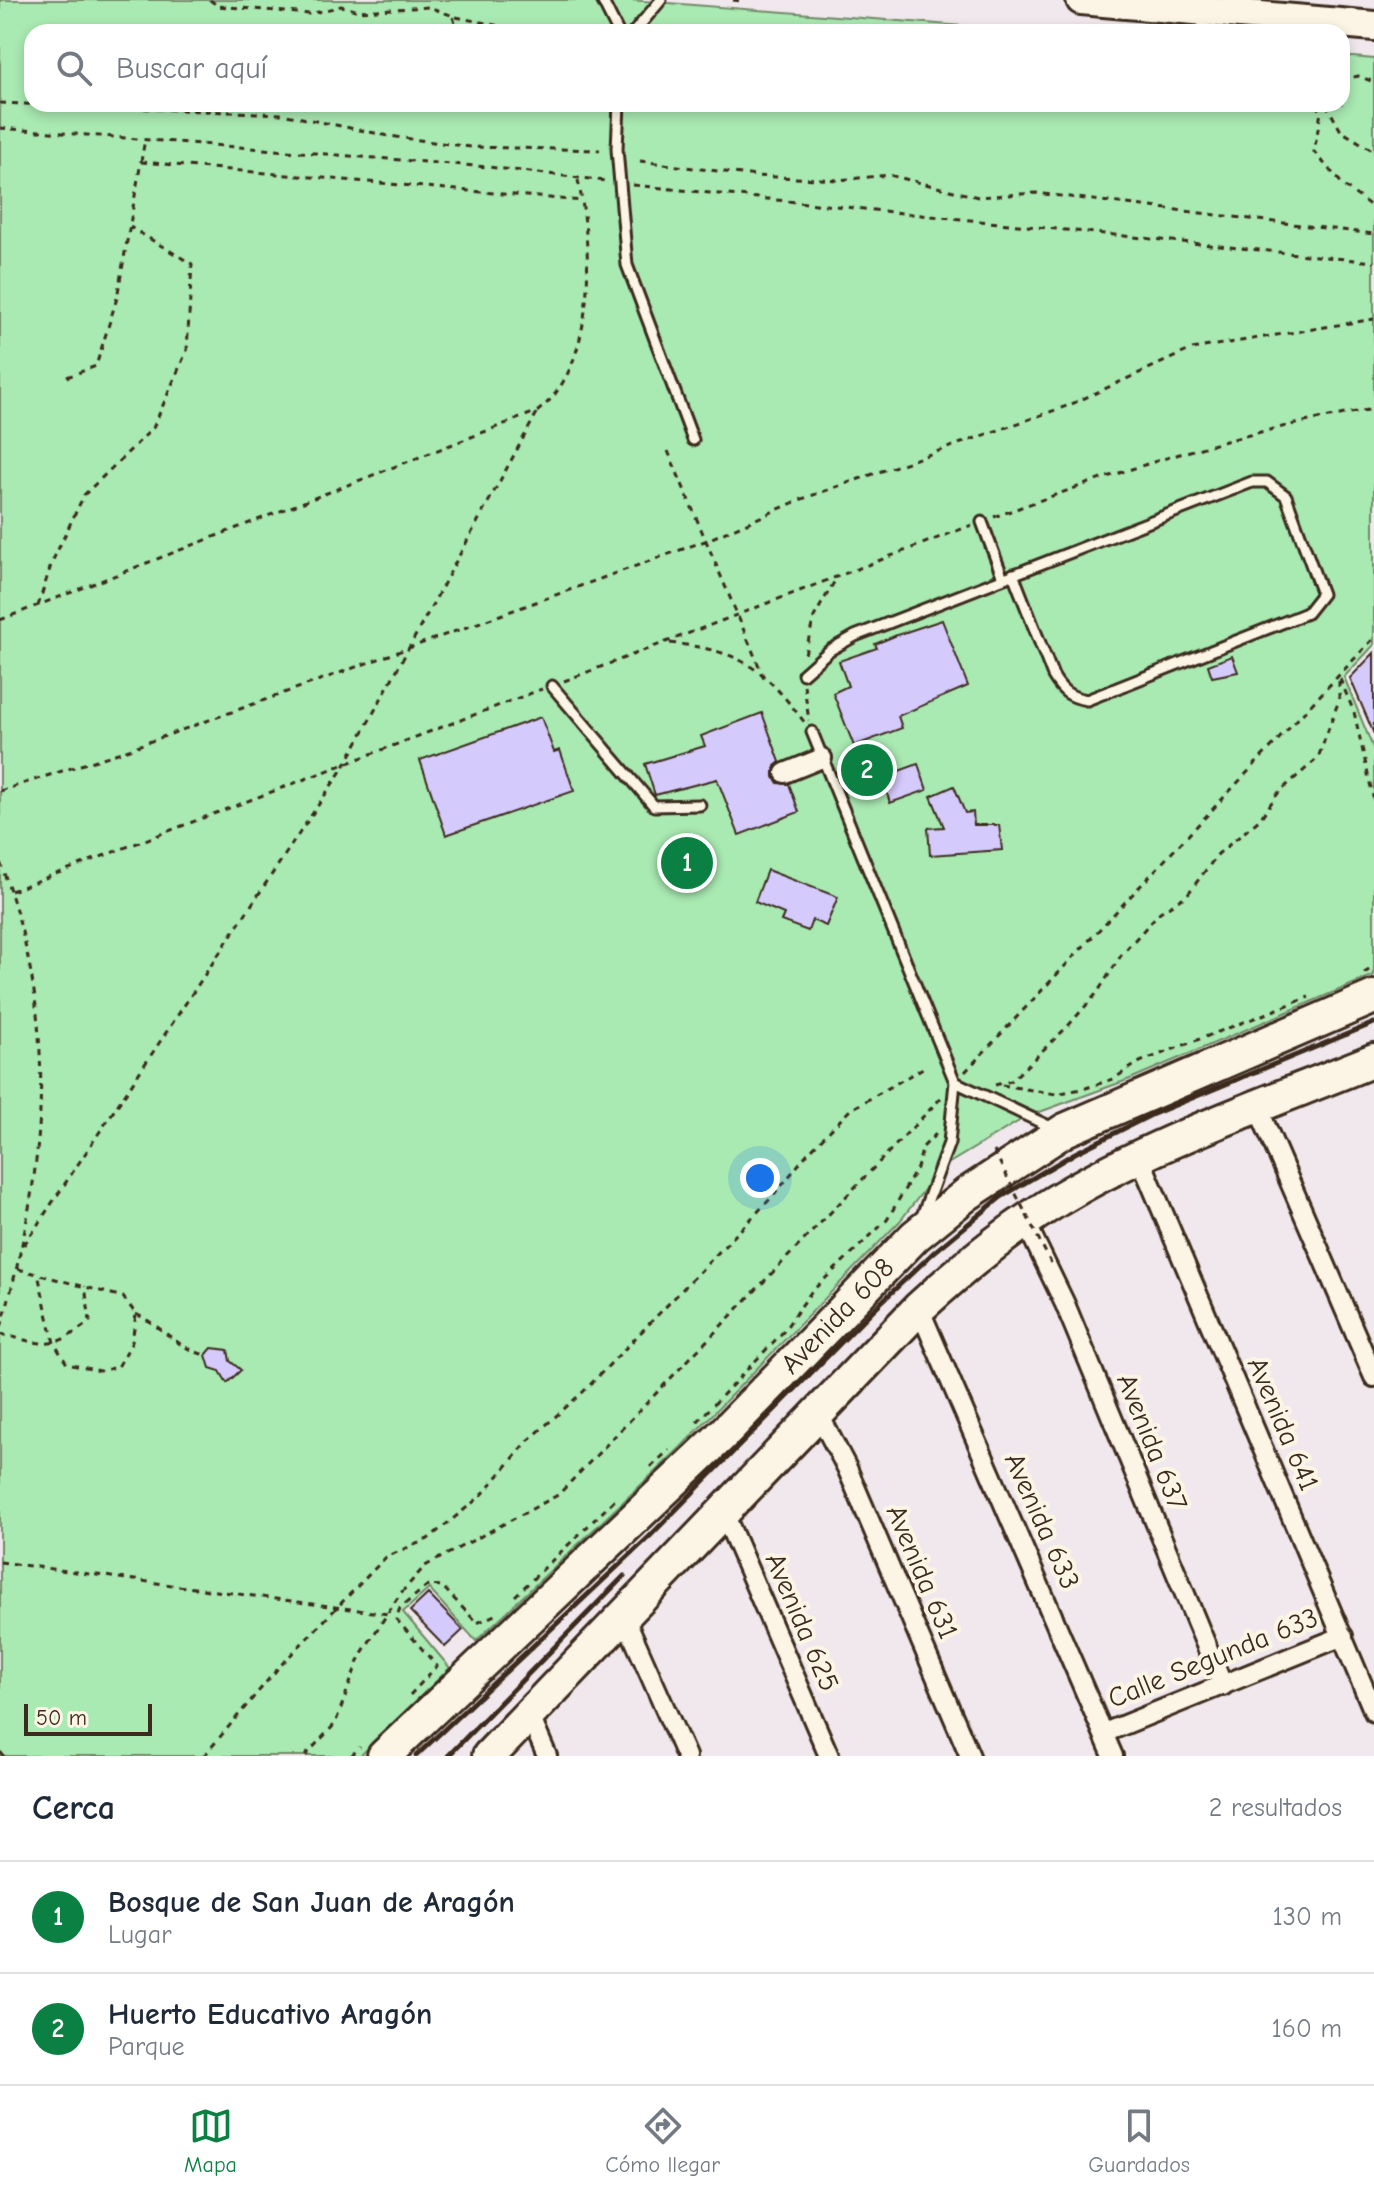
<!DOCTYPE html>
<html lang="es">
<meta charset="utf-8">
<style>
:root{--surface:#fff;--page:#f2f2f3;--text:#1f2937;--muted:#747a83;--line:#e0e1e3;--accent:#0b8043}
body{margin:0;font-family:"Comic Neue",sans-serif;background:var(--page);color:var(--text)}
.scale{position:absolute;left:24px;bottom:20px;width:128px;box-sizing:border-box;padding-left:8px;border:4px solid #3b2a1e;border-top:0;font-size:22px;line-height:28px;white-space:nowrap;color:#3b2a1e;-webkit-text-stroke:6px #fcf5e5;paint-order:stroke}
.you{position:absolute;left:760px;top:1178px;width:28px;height:28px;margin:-20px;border:6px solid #fff;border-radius:50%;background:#1a73e8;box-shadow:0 0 0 12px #1a73e833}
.badge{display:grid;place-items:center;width:52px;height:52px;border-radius:50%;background:var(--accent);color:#fff;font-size:26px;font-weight:700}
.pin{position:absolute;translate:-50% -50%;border:4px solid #fff;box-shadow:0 2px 8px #0006}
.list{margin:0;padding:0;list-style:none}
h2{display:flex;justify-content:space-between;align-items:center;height:104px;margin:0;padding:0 32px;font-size:34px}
h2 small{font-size:26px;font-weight:400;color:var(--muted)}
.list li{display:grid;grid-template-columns:52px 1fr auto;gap:24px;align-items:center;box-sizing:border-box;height:112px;padding:0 32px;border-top:2px solid var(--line)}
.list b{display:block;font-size:30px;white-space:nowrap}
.list p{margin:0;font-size:26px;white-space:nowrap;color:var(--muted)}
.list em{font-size:26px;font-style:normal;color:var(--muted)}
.icon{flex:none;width:44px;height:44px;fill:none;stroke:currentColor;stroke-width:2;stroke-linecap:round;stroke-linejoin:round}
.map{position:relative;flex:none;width:1374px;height:1756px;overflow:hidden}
.search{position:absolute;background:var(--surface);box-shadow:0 4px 12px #0003;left:24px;right:24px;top:24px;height:88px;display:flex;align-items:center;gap:20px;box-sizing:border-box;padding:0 28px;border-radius:24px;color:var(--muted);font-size:30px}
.sheet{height:328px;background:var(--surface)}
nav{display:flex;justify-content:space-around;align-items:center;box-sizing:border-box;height:112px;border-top:2px solid var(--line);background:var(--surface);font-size:22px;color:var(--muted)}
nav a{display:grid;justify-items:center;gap:4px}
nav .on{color:var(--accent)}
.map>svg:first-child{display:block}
</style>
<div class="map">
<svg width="1374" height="1756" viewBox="0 0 1374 1756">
<rect width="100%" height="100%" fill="#f0e8ec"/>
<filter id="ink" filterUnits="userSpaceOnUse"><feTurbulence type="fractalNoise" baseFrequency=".0125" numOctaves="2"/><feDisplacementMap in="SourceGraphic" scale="16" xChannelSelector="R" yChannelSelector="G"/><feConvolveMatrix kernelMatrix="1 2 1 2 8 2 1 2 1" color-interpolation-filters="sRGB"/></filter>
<g filter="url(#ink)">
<path fill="#a9e9b2" stroke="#728a68" stroke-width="2" d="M0 0H630L1041 32H32V104H1342V56L1374 59V645L1344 677 1374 750V975L1130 1079 1026 1117 941 1168 900 1221 680 1448 476 1641 429 1589 403 1612 450 1668 360 1756H0Z"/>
<path fill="#d5cafc" stroke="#3b2a1e" stroke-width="2" d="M942 620 968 686 898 716 902 728 854 746 833 693 848 686 839 661 877 648 875 644 897 635Z
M1374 653V734L1350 678Z
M1232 656 1238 672 1212 677 1208 665Z
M762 713 780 762 775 766 774 777 778 783 789 784 799 812 739 835 717 779 655 795 645 764 705 746 701 736Z
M541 717 554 752 560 750 574 791 446 835 420 760Z
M918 764 927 790 890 803 882 777Z
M954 786 965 813 973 812 974 825H999L1002 850 930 855 928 828 944 827 931 796Z
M767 870 838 897 826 926 812 920 808 931 781 921 784 914 755 902Z
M212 1348 228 1350 230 1361 241 1370 227 1383 220 1371 210 1368 206 1355Z
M428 1594 463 1630 445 1647 410 1611Z"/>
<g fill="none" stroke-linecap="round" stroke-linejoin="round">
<g stroke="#3b2a1e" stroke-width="15">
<path id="lane" d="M602 0 618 32
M1198 15 1207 32
M634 32 661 0
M619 104 617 149 627 265 693 440
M982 522 1003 578
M803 674 830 650 855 636 1252 482H1267L1286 496 1322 594 1307 613 1087 700C1069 697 1062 691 1053 676L1013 574
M552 686 654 806 700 805
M812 732 955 1082 949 1143 922 1216
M955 1082 1053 1128"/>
</g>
<g stroke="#3b2a1e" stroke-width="24">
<path id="street" d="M785 773 822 758
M1258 1108 1374 1377
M1140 1158 1374 1712
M1025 1221 1065 1304 1223 1686
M919 1308 1113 1756
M818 1413 847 1468 970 1756
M723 1511 829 1756
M624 1616 686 1756
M529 1714 547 1756
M1104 1733 1343 1636"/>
</g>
<g stroke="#3b2a1e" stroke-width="34">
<path id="primary" d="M1081 0 1374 26"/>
</g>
<g stroke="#3b2a1e" stroke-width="38">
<g id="highway">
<path id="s1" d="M384 1756 718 1439 915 1236 967 1194 1065 1130 1374 997"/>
<path d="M489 1756 919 1308C968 1263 1019 1221 1078 1188 1171 1136 1276 1100 1374 1060"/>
</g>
</g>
<path stroke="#3b2a1e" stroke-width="3" stroke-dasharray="6 6" stroke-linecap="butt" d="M210 0 218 6 310 14 341 6 359 11 429 7 456 17 529 32
M733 0 740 1
M453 17 458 32
M843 32H875
M1342 80 1358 76 1374 82
M0 103 282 114 389 136 471 147 600 150
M1317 104 1321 112 1314 152 1345 187 1374 208
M1326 104 1341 131 1374 151
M0 128 488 167 606 181
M640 161 756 176 839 180 889 175 978 197 1036 193 1374 234
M141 162 583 201
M633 185 1374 262
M67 377 96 366 117 298 145 139
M668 451 764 678
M994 517C1122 470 1238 431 1374 409
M38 606 52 562 84 495 153 428 187 350 192 264 130 227
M0 620 538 411C598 365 593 244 577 176
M670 643C742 651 761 666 805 723
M805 654 814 617 837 577
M1340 679 1354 712 1374 801
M564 681 972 525
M804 685 809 721
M0 791 118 753 705 541 802 499 1067 406 1192 349 1374 319
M0 862C61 1025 47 1167 0 1331
M11 891 542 689
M1364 973 1374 967
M965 1072 1374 638
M995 1085 1011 1081 1068 1026 1097 993 1122 954 1160 912 1187 895 1218 854 1259 820 1279 792 1318 758 1339 700V676
M1002 1085 1056 1094 1086 1088 1113 1079 1140 1062 1309 997
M24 1245 345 765 538 411
M18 1269 123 1297 136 1314 132 1342 118 1367 100 1371 67 1364 54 1343 38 1274
M136 1314C165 1328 176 1348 206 1355
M0 1334C46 1344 50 1353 90 1321L85 1286
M697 1422 783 1332 811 1292 887 1220 917 1168 923 1147 937 1133
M651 1467 669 1450
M0 1562 388 1614
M515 1596 616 1499
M410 1695 437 1666 396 1619 400 1608 428 1585 442 1586 477 1623 495 1615
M0 1752 4 1756
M204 1756 279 1667 386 1557 428 1539 481 1496 528 1441 583 1392 775 1194 807 1154 850 1110 923 1068
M305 1756 335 1724 360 1656 400 1594 425 1566 558 1495 941 1098
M351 1756 360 1747"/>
<use href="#lane" stroke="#fcf5e5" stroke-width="9"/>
<use href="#street" stroke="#fcf5e5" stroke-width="18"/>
<use href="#primary" stroke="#fcf5e5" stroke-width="28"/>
<use href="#highway" stroke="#fcf5e5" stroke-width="32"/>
<path stroke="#3b2a1e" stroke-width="5" d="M416 1756 650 1536 872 1311 933 1253 1001 1197 1075 1153 1151 1115 1374 1023
M448 1756 624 1576"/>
<path stroke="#3b2a1e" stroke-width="3" stroke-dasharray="6 6" stroke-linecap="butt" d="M994 1151 1052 1265"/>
</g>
</g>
<g text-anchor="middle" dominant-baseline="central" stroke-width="8" stroke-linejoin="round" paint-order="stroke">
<g font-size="28" fill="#3b2a1e" stroke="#fcf5e5">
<text stroke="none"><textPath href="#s1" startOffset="632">Avenida 608</textPath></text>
<text transform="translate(1283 1424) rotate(67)">Avenida 641</text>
<text transform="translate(1152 1442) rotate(68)">Avenida 637</text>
<text transform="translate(1042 1521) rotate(66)">Avenida 633</text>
<text transform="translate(922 1572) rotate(67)">Avenida 631</text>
<text transform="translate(802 1622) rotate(67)">Avenida 625</text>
<text transform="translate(1213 1658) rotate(-22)">Calle Segunda 633</text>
</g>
</g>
</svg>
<div class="scale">50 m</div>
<div class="you"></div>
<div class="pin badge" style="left:687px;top:863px">1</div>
<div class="pin badge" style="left:867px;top:770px">2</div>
<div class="search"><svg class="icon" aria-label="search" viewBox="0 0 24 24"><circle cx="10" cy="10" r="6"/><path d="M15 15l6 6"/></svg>Buscar aquí</div>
</div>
<section class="sheet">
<h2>Cerca<small>2 resultados</small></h2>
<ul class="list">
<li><span class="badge">1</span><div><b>Bosque de San Juan de Aragón</b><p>Lugar</p></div><em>130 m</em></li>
<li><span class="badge">2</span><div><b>Huerto Educativo Aragón</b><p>Parque</p></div><em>160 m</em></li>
</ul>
</section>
<nav>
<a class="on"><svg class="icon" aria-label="map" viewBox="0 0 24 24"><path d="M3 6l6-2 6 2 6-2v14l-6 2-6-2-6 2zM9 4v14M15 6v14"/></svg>Mapa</a>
<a><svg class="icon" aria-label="directions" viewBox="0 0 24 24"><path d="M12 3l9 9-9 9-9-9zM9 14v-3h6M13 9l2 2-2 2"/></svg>Cómo llegar</a>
<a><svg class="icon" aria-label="saved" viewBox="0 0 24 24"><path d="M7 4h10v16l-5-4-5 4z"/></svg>Guardados</a>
</nav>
